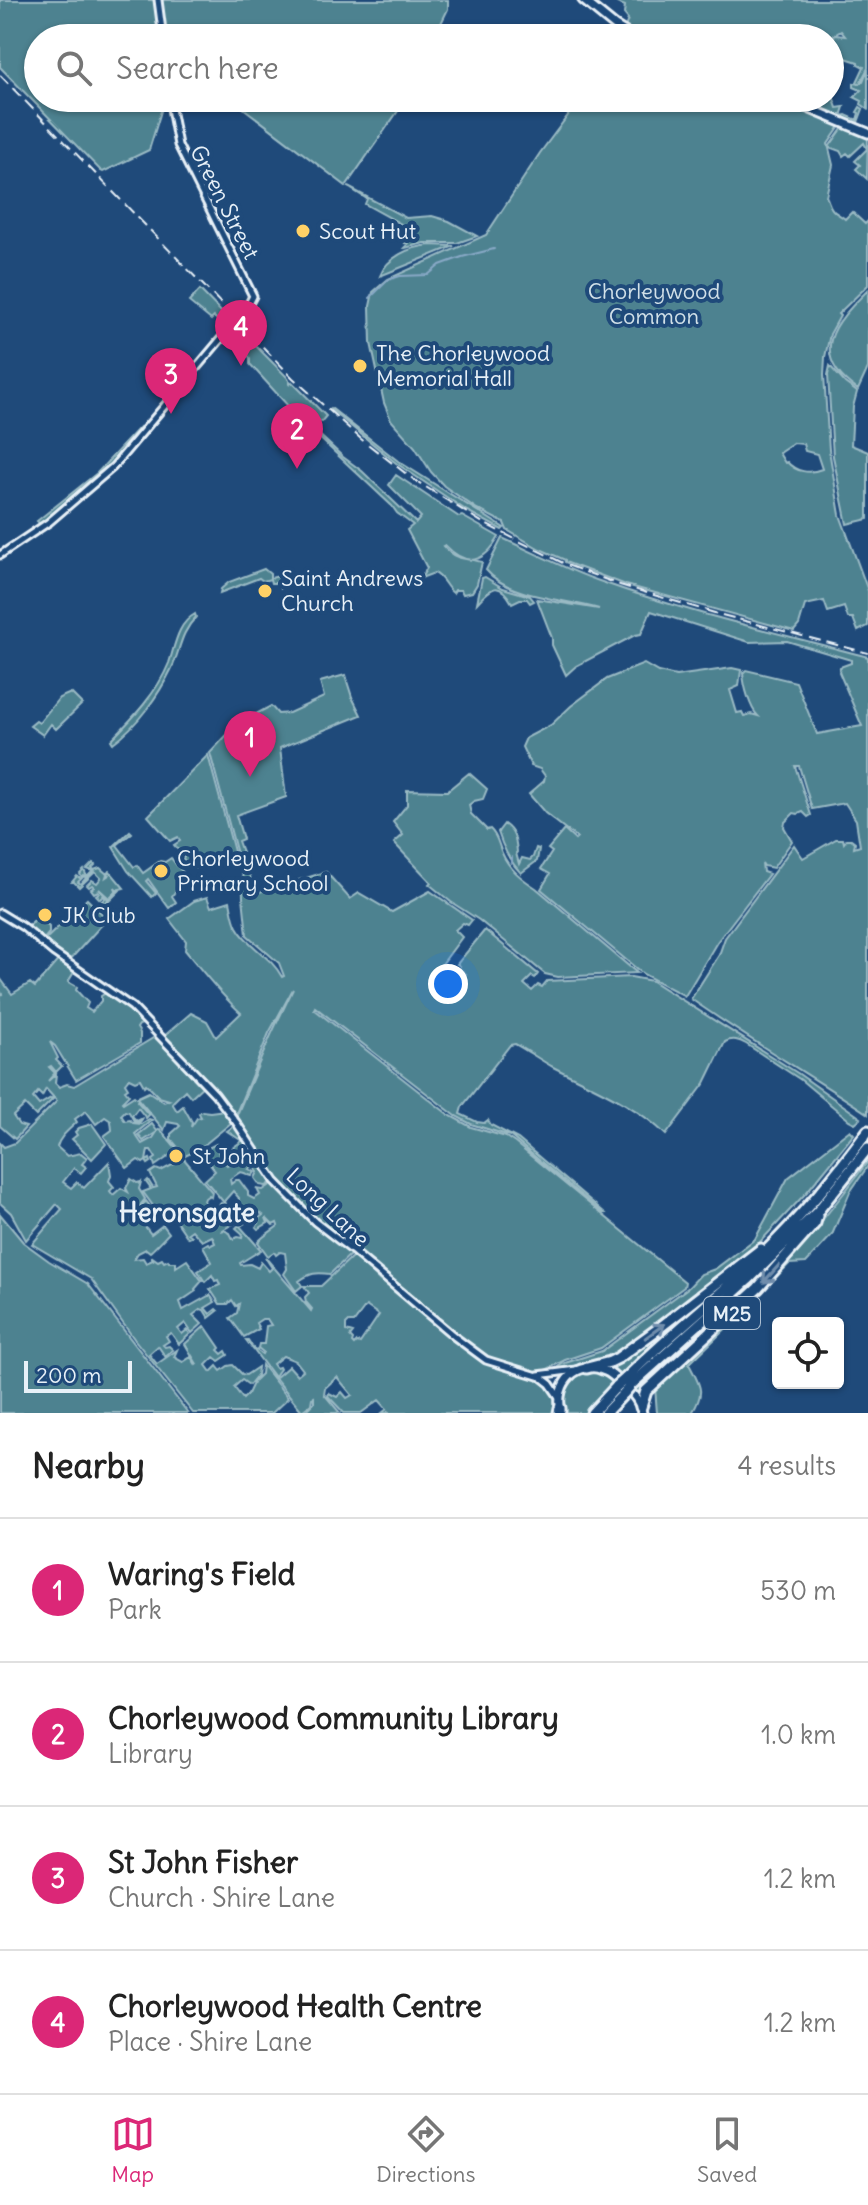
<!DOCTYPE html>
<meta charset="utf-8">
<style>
:root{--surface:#fff;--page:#f2f2f2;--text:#222;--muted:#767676;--line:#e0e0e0;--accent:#db2777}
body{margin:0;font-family:Delius,sans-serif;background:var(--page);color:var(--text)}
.controls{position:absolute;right:24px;bottom:24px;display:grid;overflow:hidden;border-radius:8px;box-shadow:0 2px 6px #0004}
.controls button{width:72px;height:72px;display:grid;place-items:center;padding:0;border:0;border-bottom:2px solid var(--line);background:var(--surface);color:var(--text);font:40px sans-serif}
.scale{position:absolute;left:24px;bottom:20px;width:108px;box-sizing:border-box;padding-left:8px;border:4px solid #e8f1f8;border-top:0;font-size:22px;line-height:28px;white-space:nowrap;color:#e8f1f8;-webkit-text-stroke:6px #1f4a7a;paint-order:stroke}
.you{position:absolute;left:448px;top:984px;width:28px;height:28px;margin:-20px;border:6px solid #fff;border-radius:50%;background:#1a73e8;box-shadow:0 0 0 12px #1a73e833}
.badge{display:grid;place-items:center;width:52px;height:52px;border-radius:50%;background:var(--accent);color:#fff;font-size:26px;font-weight:700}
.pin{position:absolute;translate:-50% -66px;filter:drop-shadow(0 2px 4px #0008)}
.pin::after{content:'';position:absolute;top:42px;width:28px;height:24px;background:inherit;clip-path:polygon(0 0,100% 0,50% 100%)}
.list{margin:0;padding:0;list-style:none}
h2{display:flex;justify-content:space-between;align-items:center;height:104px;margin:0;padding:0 32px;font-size:34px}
h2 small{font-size:26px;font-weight:400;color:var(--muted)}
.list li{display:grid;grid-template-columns:52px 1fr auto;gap:24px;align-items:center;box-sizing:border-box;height:144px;padding:0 32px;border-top:2px solid var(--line)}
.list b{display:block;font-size:30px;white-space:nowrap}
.list p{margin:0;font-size:26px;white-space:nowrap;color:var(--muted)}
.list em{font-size:26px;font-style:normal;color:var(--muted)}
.icon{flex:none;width:44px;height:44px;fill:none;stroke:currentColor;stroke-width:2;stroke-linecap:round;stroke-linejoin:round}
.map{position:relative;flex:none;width:868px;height:1413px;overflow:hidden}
.search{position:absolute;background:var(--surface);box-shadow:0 2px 6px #0004;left:24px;right:24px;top:24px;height:88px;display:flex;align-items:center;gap:20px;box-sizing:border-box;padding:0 28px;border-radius:44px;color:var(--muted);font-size:30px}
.sheet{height:680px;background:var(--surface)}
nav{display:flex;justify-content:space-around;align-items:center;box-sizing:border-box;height:112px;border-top:2px solid var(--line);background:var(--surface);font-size:22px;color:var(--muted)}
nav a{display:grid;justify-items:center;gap:4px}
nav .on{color:var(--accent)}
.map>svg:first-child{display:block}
</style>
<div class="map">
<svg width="868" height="1413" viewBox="0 0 868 1413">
<rect width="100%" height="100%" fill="#1f4a7a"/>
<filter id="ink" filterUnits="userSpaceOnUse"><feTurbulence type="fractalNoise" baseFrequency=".0125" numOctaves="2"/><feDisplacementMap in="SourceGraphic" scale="16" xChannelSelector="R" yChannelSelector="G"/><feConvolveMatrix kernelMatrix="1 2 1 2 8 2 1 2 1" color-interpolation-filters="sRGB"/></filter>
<g filter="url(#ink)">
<path fill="#4d8290" stroke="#9abac4" stroke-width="2" fill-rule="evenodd" d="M0 0H154L160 38H38V98H165L149 150 103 172 101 171 0 67Z
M162 0H448V9L434 38H166Z
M617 0H868V68L860 83 863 81 868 69V109L861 104 862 101 854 97 861 90 854 87V83L860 84 857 82 864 67 858 64V62L830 53V39L836 35 845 36 841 31 829 38H779L778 35 775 38H642L625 28 628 19 624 14 625 6 617 3Z
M832 90 837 92 833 96 837 108 844 107 841 116 846 115 857 120 859 113 857 112 860 107 863 109 857 125 791 98H817L828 101Z
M230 98H407L346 186Z
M581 98H780L841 123V125L828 144 833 165 826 196C829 201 829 208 835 212 837 214 842 216 845 219L852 212 865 224 868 221V285L838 314 840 316 830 334 825 357 824 375 829 450 840 515 868 591V626L858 631 853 618H848L844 607 828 612 824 601 805 605 799 625 794 631 626 585 565 562V560L540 549 507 530 504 523 477 509 444 486 431 472 415 447 391 420 384 403 371 343 370 306 373 292 388 279 486 235 540 153ZM794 443 803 444 805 451 817 454 822 469C809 474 796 472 787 462L785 463 779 453Z
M845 125 868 137 867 179 856 169 860 165 855 161 867 149 864 143 850 156 847 153 843 156 840 151 829 147Z
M348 187 406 218 432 216 449 221 477 236 457 243H424L405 248H404L408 244 405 243 410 229 365 204 367 199Z
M430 245 454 246 380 276C387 257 410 247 430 245Z
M200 290 232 323 227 329 214 317 211 320 189 302Z
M868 290V368L858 390C807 355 834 323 868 290Z
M234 326 252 345 254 344 287 377 290 382 289 385 292 382 326 416 321 422 318 420 308 428 250 364V358L229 331Z
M830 366 845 383 857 392 853 407 851 445 868 452V519L847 524 833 456 828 375Z
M331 408 398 461 504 528 502 530 467 511 396 463 330 409Z
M140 427 142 429 113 466 88 488 40 524 37 521 97 473Z
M313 429 343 457 362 471 416 523 421 517 389 485 396 475 459 517 462 516 499 537C484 563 467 568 445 545L443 546C457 562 464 557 482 562L477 584 472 592 463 594 461 590H455L453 593C445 587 443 576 434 573L421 578 427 568 407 530 413 525 397 513 392 506 312 431Z
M502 538C535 553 567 570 602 582 689 613 779 633 868 657V1114C810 1075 749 1040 691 999L719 955 725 938 794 845 803 858 836 839H843L844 843 847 839H851L855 842 854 848 860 846 856 820 845 803 812 809 799 766H795L811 815 808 817 803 812 798 814 794 813 785 822 784 827 792 841 773 868 764 866 762 863 763 872 769 874 717 942 685 996 643 974 541 889 550 874 541 869 552 852 548 849 564 830 575 840 577 838 545 813 529 794 544 781 545 776 540 769 531 766 522 747 526 738 551 725 571 706 607 679 644 664 658 672 676 676 732 668 741 670 739 686 730 690 737 713 742 712 744 716 751 714 758 716C750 708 744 687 743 673L746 670 796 682 817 734 862 726 839 672 840 667 851 663V660L787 641 749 642 651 611 641 634 635 635 576 666 566 675 552 645V638L537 599 599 609C566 599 509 598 486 570Z
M264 569 270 574V578L285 575 289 586 281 588 279 583H271L270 579 263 581 259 578 220 593 221 589 229 582Z
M485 577 503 588 530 596 534 601 530 603 527 599H520L512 603C499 580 492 587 477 603L482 578Z
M195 614 196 617C180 634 181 648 172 668 159 695 137 726 113 743L111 740C133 718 157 693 169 663 175 646 177 624 195 614Z
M345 675 352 697 361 715 280 748 286 797 236 815 243 839 238 841 242 852 237 854 210 753 237 724 271 706 278 714 289 713 324 697 320 682Z
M71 693 82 704 56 729 51 724 43 735 30 726 36 721 39 723 59 698Z
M208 755 235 855 205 867 194 868 183 859 184 857 174 845 180 841 178 837 170 841 148 816Z
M469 773 487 789 483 799 474 801 469 805 471 814 487 830 490 829C498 836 498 844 502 853 509 869 522 879 536 888L637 973 558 977 545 974 479 920 451 902 429 884 431 882 394 843 403 835 393 822 407 805V790L447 791Z
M504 824C514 831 516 839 517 852L516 853 519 864 522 858 530 860 533 857 536 848 539 849 537 861 521 873C509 861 503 848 498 832Z
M130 831 132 833 117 845 134 867 137 865 143 873 160 861 165 862 171 858 186 876 172 896 176 902 169 908 148 879 146 881 156 893 152 897 128 871 113 847Z
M242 855 256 893 326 872 350 899 359 893 392 912 430 891 472 920 468 925 463 923 455 930 462 937 434 975 453 991 466 974 459 968 460 966 457 964 485 930 538 974 535 978 532 976 524 984 532 991 538 985 542 987 547 981 631 977 652 981 799 1074 861 1118 855 1123 849 1120 801 1080 746 1044C739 1040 733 1038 725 1042L705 1083 666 1135C635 1104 592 1087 553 1067 540 1060 528 1051 515 1044L510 1045 462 1107 460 1114 477 1122 484 1123 488 1120 491 1125 518 1139 605 1213H602L510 1136 471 1124 456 1116 315 1007 314 1009 449 1115 471 1127 506 1137 515 1143 685 1282 684 1287 601 1348 565 1360 540 1373H530L494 1361 457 1337 316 1222 276 1181 236 1117 271 1035 293 989 269 1033 235 1116 195 1069 163 1037 191 1013 207 1021 216 1037 241 1013C218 992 204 973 185 950L186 941 169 919 194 901 207 897 211 907 230 901C232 910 233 920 237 927 247 946 271 956 282 977L284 976 279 963 247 935 243 897Z
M93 863 95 865 92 868 94 870 100 868 107 874 106 877 109 875 107 873 110 871 124 888 120 889V890L108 902 119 889 117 890 115 887 116 891 109 898 99 889 108 899 105 904 102 901 105 898 103 896 100 899 96 895 99 893 98 891 94 893 91 889 94 887 92 885 89 887 87 885 92 880 97 883 101 878 95 872 79 887 74 882H72L77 876 81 879 78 882 81 884 86 878 84 876 82 878 80 874 84 870 87 877 93 871 87 869Z
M87 899 107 919 68 962 27 928 38 917 49 927V933L43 940 44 941Z
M60 958 76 969 68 982 77 987 76 990 88 1003 86 1008 92 1012 101 1001V996L109 991 145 1023 139 1025 137 1028 140 1033V1043L76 1080 55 1046 50 1042 58 1058 56 1060 62 1066 56 1072 51 1066 49 1067 55 1073 48 1081 56 1074 55 1083 59 1087 67 1084 74 1086 158 1035 205 1084 191 1097 185 1090 172 1103 177 1111 183 1106 192 1122 191 1127 197 1118 201 1117 199 1113 202 1111 210 1112 225 1110 232 1120 231 1123 198 1150 185 1156 171 1139V1134L180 1126 178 1124 167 1122 164 1130 138 1099 137 1101 149 1115 146 1118 138 1108 132 1116 137 1121 143 1118 140 1122 134 1121 129 1112 125 1111 121 1115 125 1121 130 1120 133 1123 141 1124 149 1119 152 1120 135 1134 142 1144 153 1138 157 1132 143 1141 138 1135 152 1124 157 1131 160 1129 178 1150 155 1166 153 1160 156 1158 151 1150H148L146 1161 150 1159 151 1162 148 1164 146 1161 143 1163 138 1160 127 1168 104 1136 112 1130 111 1121 105 1117 96 1124 86 1111 75 1119 77 1122C69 1130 60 1136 57 1147L67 1156 81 1153 87 1158 82 1164 86 1167 81 1173 74 1168 63 1182 71 1188 77 1182 84 1188 109 1162 111 1175 109 1181 114 1187 110 1191 113 1195 121 1188 128 1192 126 1188 131 1179 137 1183 141 1182 139 1189 145 1199 137 1209 129 1208 123 1214 128 1220 146 1201 149 1205 137 1216 151 1234 163 1225 169 1233C165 1237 153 1250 150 1252L146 1249 138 1253 134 1259 143 1258 146 1263 153 1260 151 1256 158 1261 162 1259 164 1262 168 1260 169 1262H176V1267L187 1260 202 1281 195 1289 196 1291 180 1302 183 1310 210 1295 215 1302 205 1308 210 1314 216 1309 218 1311 209 1318 204 1310 201 1309 193 1315 202 1324 192 1333 185 1323 178 1329 182 1334 187 1330 190 1334 179 1344 171 1333 166 1336 169 1341 163 1345 165 1347 169 1346 173 1350 165 1356 158 1346 149 1354 157 1364 177 1350 174 1357 183 1362 191 1357 196 1365 197 1364 185 1344 205 1326 220 1348 218 1350 222 1354 226 1351 228 1355 219 1361 214 1357 206 1365 211 1372 217 1366 221 1371 228 1366 233 1365 242 1374 246 1375 258 1367 257 1375 249 1385 242 1380 234 1387 243 1399 248 1394 254 1381 261 1374 262 1365 288 1398 272 1413H193L135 1340 91 1279 32 1244 62 1209 57 1204 26 1240 11 1213 0 1203V1143L4 1147 15 1143 57 1101 46 1089 42 1096 38 1092 33 1098 39 1105 51 1098 53 1099 36 1116 25 1105 13 1116 19 1125 26 1127 15 1139 0 1126V996L2 994 0 991V978L12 994 30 983 35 987ZM129 1078 135 1081 140 1079 144 1086 146 1084 159 1097 169 1100 164 1102 149 1092 136 1098 134 1096 123 1103 122 1102 129 1095 125 1090 128 1088 125 1083Z
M92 1124 106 1144 92 1159 72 1139 77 1135 75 1132 79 1128Z
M234 1126 237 1128 258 1161 274 1181 266 1186 260 1185 255 1178 258 1172 255 1168V1164L249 1169 255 1172 252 1176C239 1171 243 1170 230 1179L231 1184 236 1180H239L248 1192V1196L254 1199 260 1195 257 1189 263 1190 275 1182 352 1253 330 1274C316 1272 310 1273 299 1281L302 1286 296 1291 284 1274 287 1269 285 1253 280 1252 276 1255 274 1252 268 1256 258 1242C264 1235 272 1231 278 1226L277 1223 273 1225 266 1218 268 1223 258 1229 256 1227 259 1223V1218L263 1215 260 1213 242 1225 231 1212 240 1204 238 1202 239 1198 233 1191 225 1200 226 1205 205 1180 215 1171 200 1152 216 1144 220 1149 218 1151 220 1157 227 1165 233 1161 228 1151 242 1141 227 1131Z
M850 1130 854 1134 806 1193 759 1243 610 1357 603 1360 552 1371 562 1364 602 1351 689 1287 701 1274 715 1269 755 1239 788 1178Z
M184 1159 212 1192 211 1197 209 1195 205 1198 204 1201 210 1210 208 1212 211 1213 221 1203 224 1205 223 1209 220 1212 217 1210 212 1214 217 1220 220 1221 222 1217 225 1218 230 1214 236 1222 221 1231 224 1230 230 1233 233 1239 238 1237 242 1238 243 1234 236 1228 239 1225 261 1250 240 1263 241 1265 250 1264 258 1268 261 1262 269 1271 272 1268 265 1257 311 1311 312 1309 306 1302 305 1297 309 1293 304 1286H321L354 1255 381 1282H386C418 1308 448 1339 483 1360 503 1372 528 1370 547 1385 556 1392 555 1402 555 1413H389L388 1411V1413H382L387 1409 379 1400 361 1413H344L328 1396 329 1393 337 1397 342 1392 347 1398 352 1395 337 1377 325 1388 324 1394 340 1413H304L314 1403V1397L312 1398 311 1404 302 1411 275 1378 289 1366 297 1375 303 1370 296 1361 283 1356 273 1364 276 1368 279 1367 280 1369 274 1377 246 1340H248L253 1348 262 1354 263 1352 258 1348 259 1344H264L266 1326 271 1325 267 1319H262L256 1323 259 1329 244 1337 230 1318 237 1313 239 1304 236 1306 232 1300 228 1304H220L210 1289 220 1285 218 1280 215 1281 212 1275 205 1282 198 1271 212 1262 203 1246 208 1243 211 1245 215 1243 212 1236 202 1241 192 1230 188 1233 192 1236 188 1238 175 1219 162 1218 143 1192 151 1189 146 1182 148 1180 153 1188 157 1187 150 1173 156 1169 161 1171ZM366 1306 379 1315 360 1343 357 1342 354 1345 352 1343 353 1340 350 1337 353 1333 346 1331V1325L349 1322H354Z
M868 1161V1166L850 1192 832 1235 806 1263 789 1264 744 1311 689 1364C700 1386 706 1390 692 1413H657L655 1387C684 1360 715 1335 743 1308 789 1262 830 1213 868 1161Z
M0 1214 23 1242 49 1261 88 1284 188 1413H0Z
M784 1255H785L641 1400 635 1390C680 1341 736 1301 784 1255Z
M716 1287 665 1331 620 1376 613 1368H604Z
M587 1371 603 1372 615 1381 585 1413H566C557 1391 566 1378 587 1371Z"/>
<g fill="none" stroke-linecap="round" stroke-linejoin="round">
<path stroke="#89a9c7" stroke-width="2" d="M370 298 388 280 400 276 428 275 440 265 462 257 494 249
M512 857V863"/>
<g stroke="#e8f1f8" stroke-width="11">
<path id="tertiary" d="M158 0 163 38
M0 555 49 522 113 467 225 334 243 315 253 296 178 145 169 98
M0 913 23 927 54 953 132 1007 215 1094 236 1122 275 1181 315 1222 354 1252 455 1337 486 1360 541 1377 550 1384 559 1397
M538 1375 576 1370"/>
</g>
<g stroke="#e8f1f8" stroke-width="13">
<path id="primary" d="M583 0 615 26 634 38
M784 98 868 133
M561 1411C554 1384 577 1358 605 1371 613 1374 619 1382 625 1387 634 1395 640 1401 642 1413"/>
</g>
<g stroke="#e8f1f8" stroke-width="15">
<path id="motorway" d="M587 1368 610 1362 618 1358 658 1329 761 1249
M625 1379C669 1335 718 1297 763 1254 802 1216 836 1175 868 1131
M631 1385 748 1280 817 1212 868 1148
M641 1407 646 1391 758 1288 815 1223 817 1216
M559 1413 560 1408
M592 1413 617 1386
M605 1413 624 1393"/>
</g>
<use href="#tertiary" stroke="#1f4a7a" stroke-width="5"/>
<use href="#primary" stroke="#1f4a7a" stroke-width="7"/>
<use href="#motorway" stroke="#1f4a7a" stroke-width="9"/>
<path stroke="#e8f1f8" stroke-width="2" stroke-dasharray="12 6" stroke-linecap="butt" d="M0 75 293 378 361 439 413 479 483 523 567 565 620 585 718 614 868 653"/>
<g stroke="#e8f1f8" stroke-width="15" stroke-linecap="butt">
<path id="motorway-bridge" d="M617 1386 625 1379
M624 1393 631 1385"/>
</g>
<use href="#motorway-bridge" stroke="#1f4a7a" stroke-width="9"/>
</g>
<defs><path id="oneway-shaft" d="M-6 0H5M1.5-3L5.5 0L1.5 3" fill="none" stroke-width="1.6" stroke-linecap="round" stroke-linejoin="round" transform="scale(2)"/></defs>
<g stroke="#6f8dac">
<use href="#oneway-shaft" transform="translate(771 1274) rotate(132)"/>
<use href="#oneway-shaft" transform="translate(655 1331) rotate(-36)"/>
</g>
</g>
<g fill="#ffd166" stroke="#1f4a7a" stroke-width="3">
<circle cx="303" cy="231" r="8"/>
<circle cx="360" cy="366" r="8"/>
<circle cx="265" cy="591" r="8"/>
<circle cx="161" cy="871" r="8"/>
<circle cx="45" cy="915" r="8"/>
<circle cx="176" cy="1156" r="8"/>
</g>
<g text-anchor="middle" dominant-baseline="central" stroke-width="8" stroke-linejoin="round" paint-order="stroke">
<rect fill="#1f4a7a" stroke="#acbfd2" stroke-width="2" x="704" y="1297" width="56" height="32" rx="6"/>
<g font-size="20" font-weight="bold" fill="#e8f1f8">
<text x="732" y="1313">M25</text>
</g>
<g font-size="22" fill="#e8f1f8" stroke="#1f4a7a">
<text transform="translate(225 202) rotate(63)">Green Street</text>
<text transform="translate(328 1207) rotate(43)">Long Lane</text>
</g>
<g font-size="22" fill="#e8f1f8" stroke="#1f4a7a" text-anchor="start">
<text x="319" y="231">Scout Hut</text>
<text x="376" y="353">The Chorleywood<tspan x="376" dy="25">Memorial Hall</tspan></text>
<text x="281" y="578">Saint Andrews<tspan x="281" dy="25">Church</tspan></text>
<text x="177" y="858">Chorleywood<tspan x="177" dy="25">Primary School</tspan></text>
<text x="61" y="915">JK Club</text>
<text x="192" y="1156">St John</text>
</g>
<g font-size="22" fill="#d1e0e8" stroke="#1f4a7a">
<text x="654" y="291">Chorleywood<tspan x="654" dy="25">Common</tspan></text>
</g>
<g font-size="26" font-weight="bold" fill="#e8f1f8" stroke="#1f4a7a">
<text x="187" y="1212">Heronsgate</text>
</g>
</g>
</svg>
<div class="controls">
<button><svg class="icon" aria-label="locate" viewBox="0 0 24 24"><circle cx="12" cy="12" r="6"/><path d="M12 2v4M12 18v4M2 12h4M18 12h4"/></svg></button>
</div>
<div class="scale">200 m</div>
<div class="you"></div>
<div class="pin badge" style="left:250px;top:777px">1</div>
<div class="pin badge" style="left:297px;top:469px">2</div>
<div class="pin badge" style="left:171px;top:414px">3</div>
<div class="pin badge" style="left:241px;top:366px">4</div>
<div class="search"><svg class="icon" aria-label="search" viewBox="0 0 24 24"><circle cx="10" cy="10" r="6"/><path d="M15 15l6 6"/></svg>Search here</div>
</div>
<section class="sheet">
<h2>Nearby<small>4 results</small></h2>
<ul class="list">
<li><span class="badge">1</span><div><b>Waring's Field</b><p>Park</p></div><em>530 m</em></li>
<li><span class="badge">2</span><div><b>Chorleywood Community Library</b><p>Library</p></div><em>1.0 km</em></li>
<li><span class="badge">3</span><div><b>St John Fisher</b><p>Church · Shire Lane</p></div><em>1.2 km</em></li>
<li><span class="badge">4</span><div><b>Chorleywood Health Centre</b><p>Place · Shire Lane</p></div><em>1.2 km</em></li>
</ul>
</section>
<nav>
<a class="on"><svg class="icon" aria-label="map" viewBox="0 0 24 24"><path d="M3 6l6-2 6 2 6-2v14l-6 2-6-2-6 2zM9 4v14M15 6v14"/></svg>Map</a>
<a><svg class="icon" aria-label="directions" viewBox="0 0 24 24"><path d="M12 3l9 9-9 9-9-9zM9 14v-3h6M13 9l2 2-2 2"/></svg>Directions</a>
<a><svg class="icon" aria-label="saved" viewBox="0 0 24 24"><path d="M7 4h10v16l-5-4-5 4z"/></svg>Saved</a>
</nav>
